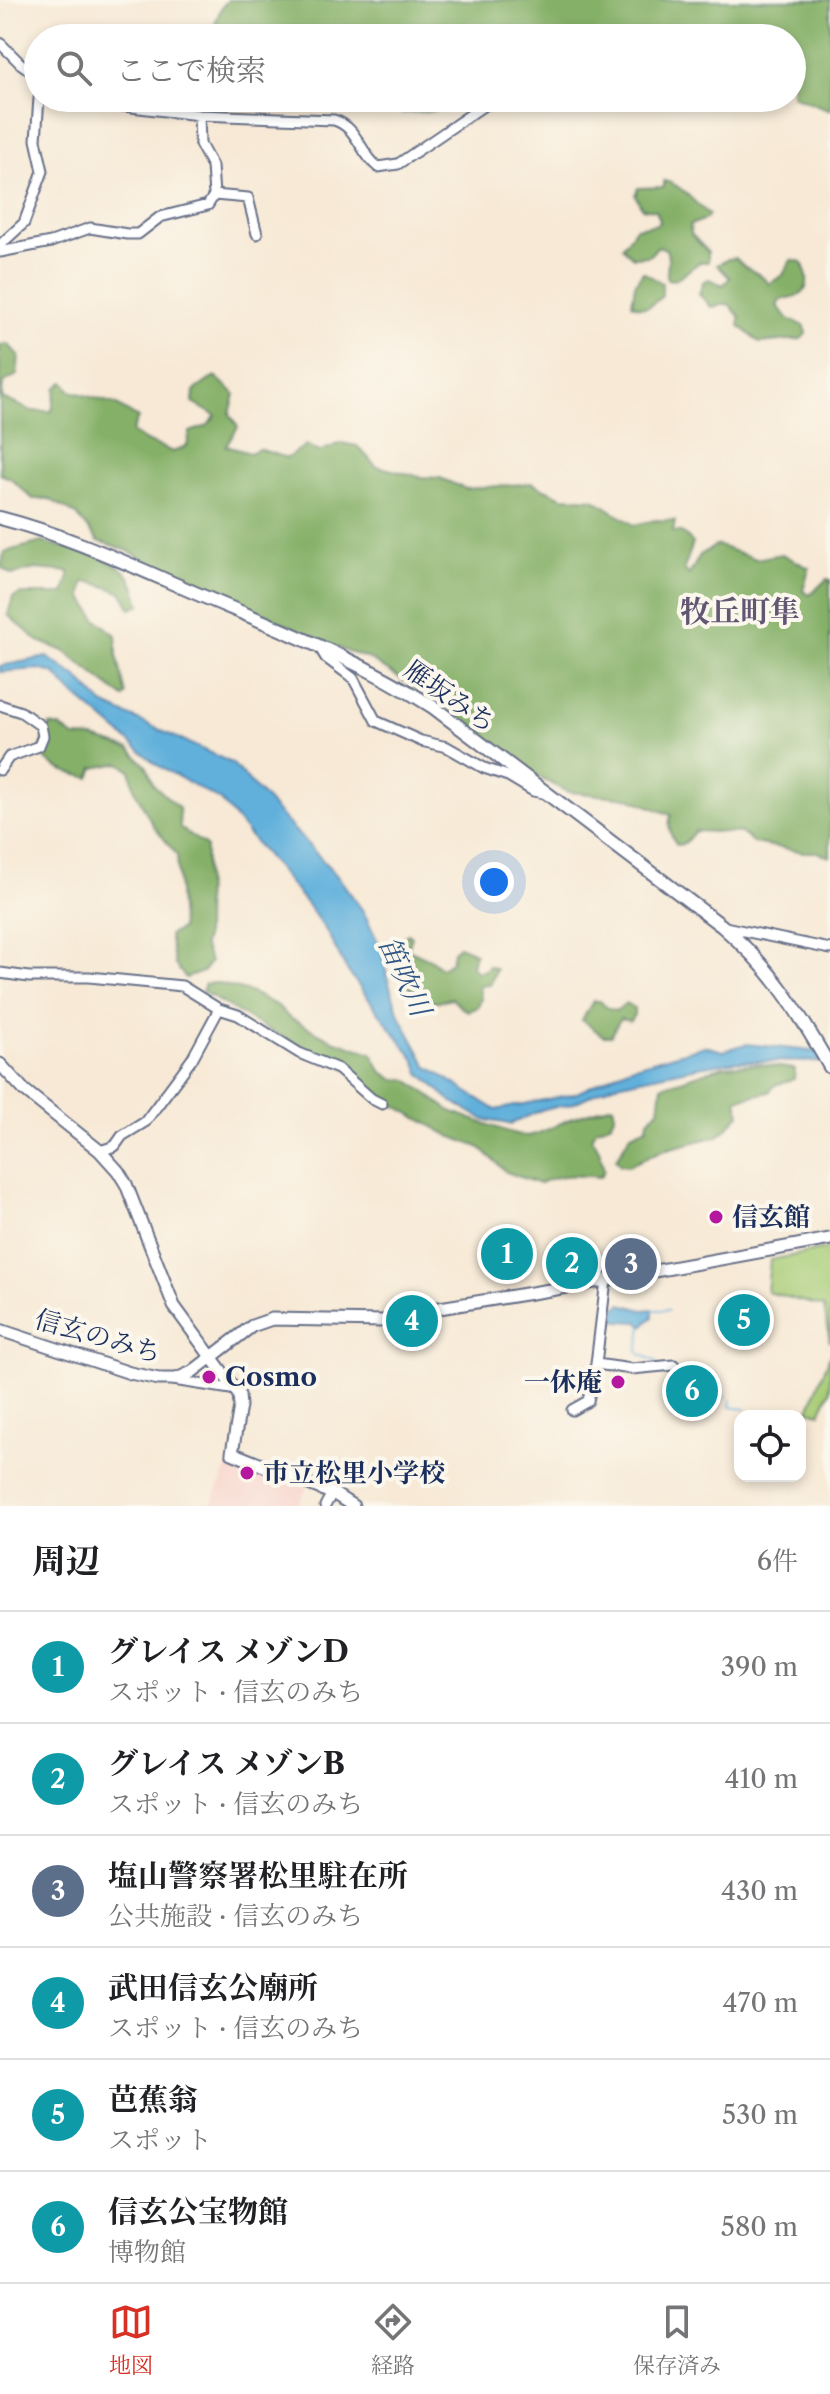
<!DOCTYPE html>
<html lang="ja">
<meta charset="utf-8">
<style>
:root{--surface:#fff;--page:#f2f2f2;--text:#202124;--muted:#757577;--line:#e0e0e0;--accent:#d93025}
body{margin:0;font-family:"Libre Caslon Text","Noto Serif JP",serif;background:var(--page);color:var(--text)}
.controls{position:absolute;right:24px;bottom:24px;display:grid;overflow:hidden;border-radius:16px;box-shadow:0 4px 12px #0003}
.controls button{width:72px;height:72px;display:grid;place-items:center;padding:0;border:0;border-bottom:2px solid var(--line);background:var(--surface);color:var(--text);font:40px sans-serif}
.you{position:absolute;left:494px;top:882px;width:28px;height:28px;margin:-20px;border:6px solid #fff;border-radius:50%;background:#1a73e8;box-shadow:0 0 0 12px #1a73e833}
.badge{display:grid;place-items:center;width:52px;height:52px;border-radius:50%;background:var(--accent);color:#fff;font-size:26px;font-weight:700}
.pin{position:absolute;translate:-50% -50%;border:4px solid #fff;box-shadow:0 2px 8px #0006}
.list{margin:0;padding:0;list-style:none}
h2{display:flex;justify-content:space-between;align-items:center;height:104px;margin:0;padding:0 32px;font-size:34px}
h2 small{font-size:26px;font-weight:400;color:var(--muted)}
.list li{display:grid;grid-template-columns:52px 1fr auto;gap:24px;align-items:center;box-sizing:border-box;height:112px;padding:0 32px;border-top:2px solid var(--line)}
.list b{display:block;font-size:30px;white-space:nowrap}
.list p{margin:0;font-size:26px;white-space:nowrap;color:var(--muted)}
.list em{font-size:26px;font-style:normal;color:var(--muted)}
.icon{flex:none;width:44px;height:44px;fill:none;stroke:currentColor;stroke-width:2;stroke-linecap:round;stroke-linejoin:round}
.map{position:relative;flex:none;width:830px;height:1506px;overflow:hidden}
.search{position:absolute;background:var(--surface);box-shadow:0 4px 12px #0003;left:24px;right:24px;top:24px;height:88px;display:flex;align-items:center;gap:20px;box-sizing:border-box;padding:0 28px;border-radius:44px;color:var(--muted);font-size:30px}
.sheet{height:776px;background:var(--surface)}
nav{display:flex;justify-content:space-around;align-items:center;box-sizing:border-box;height:112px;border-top:2px solid var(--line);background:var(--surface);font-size:22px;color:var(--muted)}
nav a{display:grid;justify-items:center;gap:4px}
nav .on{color:var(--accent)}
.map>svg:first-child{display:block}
</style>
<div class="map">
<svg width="830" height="1506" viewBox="0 0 830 1506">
<rect width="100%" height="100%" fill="#fbf7ec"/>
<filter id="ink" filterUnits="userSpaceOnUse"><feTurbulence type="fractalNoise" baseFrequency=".0125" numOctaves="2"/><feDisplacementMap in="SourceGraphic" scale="16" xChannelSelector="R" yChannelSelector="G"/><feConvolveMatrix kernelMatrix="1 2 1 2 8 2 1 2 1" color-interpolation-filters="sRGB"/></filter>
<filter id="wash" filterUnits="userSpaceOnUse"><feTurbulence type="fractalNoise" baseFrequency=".006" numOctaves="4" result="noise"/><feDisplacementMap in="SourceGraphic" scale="32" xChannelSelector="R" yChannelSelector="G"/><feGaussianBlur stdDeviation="1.8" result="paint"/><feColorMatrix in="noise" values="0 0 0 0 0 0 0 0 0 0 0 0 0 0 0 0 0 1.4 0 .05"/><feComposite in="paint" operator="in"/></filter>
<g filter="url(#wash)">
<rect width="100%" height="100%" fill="#f7e9d5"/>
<path fill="#f7d0c9" d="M232 1458 307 1487 298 1506H210Z"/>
<path fill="#a7cc76" stroke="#617e6a" stroke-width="2" d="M830 1248V1342L824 1307 767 1292 770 1260Z
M830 1355V1391L820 1413 809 1410Z"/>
<path fill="#85b067" stroke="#507062" stroke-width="2" d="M228 0H830V110L792 95V38H206C220 23 215 12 228 0Z
M360 98H479L475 104 428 112 403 113 383 101 364 106Z
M568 98H648L642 105 571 107Z
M664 181C682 184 693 203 709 214L706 219 690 225 691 234 708 252V262H700L675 280 667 279C666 267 671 260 666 249L658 246 649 256 633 257 622 247 636 228 658 224 660 220 656 210 642 208 635 195 638 188 664 187Z
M736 258C748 273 758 269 769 284L783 275 791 260 802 262C813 286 807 297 781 299L777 306 790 320 805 326 806 334 801 339 760 343 739 325 740 317 729 304 711 307 699 294 703 282 709 279 723 285 730 278 717 265 728 259Z
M643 272 662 283V296C651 306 647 311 632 304L635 284Z
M8 344 19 356 17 375 3 383 2 398 32 411H52L56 388 64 382 71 391 115 404 138 418 132 432 146 441 173 452 187 446 190 432 207 426 216 416 193 403 194 391 215 376 235 394 230 414 238 427 226 446 250 453 259 449 287 458 306 445 319 452 341 443 357 446 376 466 421 477 440 478 466 489 532 483 562 497 594 499 634 525 656 520 675 521 673 532H681L693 543 684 569 689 575 700 555 717 545 756 559 782 554 809 568 803 591 810 595 827 579 830 580V857L817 852H804L754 843 741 833 695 831 684 844 677 845C669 834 668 827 671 815L629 798 569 792 543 780 456 714 369 659 326 644 193 579 152 563 129 551 98 541 77 515 49 499H33L10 478 0 474V345Z
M42 542C65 548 113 556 128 575 135 583 137 595 140 605L131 609 122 593C109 588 98 582 84 582L82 596 96 619 116 635 117 655 126 695 124 698 64 651 38 641 8 615 13 597 21 594H64L70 572 35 569 12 575 1 567 4 552Z
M50 725 60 727 74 737 93 738 130 749 147 767 154 785 179 808 180 828 206 846 205 938 203 945 210 962 203 972 186 978 175 965 169 935 181 929 177 855 153 825 135 791 130 770 120 763 94 768 90 778C70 773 50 770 40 750Z
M408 934 412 937 408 949 430 959 441 968 451 962 453 951 459 946 475 953 472 967 477 972 485 970 489 966 496 969 490 985 479 986 481 999 478 1007 468 1011 460 1007 452 998 438 1002 431 1001 427 995 409 987 398 941Z
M217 983 252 993 278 1006 288 1017 330 1039 372 1053 381 1071 395 1080 406 1079C421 1088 436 1102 451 1111 460 1115 520 1137 527 1136 543 1134 557 1124 572 1118 582 1114 602 1108 613 1105L615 1114 610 1124 596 1129 591 1138 599 1149 604 1170 600 1177C580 1175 557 1173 539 1184L506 1172 481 1148 450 1136 382 1098 346 1068 270 1031 202 991 205 984Z
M593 1001H600L607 1008 616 1011 626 1003 634 1008V1015L630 1021 620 1019 611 1036H603L582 1020Z
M758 1064 795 1069 794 1079 775 1085 769 1092 737 1099 740 1115C731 1122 727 1131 718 1136L663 1150 628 1166 620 1165 616 1159 631 1134 647 1127 648 1120 659 1110 662 1086 724 1066Z"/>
<path fill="#61b0db" stroke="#3e709c" stroke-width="2" d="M47 657 77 677 103 704 232 763 339 878 363 911 383 952 387 977 399 1014 427 1066 496 1110 577 1093 628 1068 705 1046 723 1051 746 1044 830 1053V1062L737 1061 698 1067 612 1085 572 1104 544 1109 511 1124 485 1120 451 1101 420 1073 415 1060 346 969 327 932 306 903 220 800 157 765 70 691 54 673 38 669 0 672V666Z
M621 1304 643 1310 653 1309V1317L643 1326 638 1322 618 1321 615 1318V1310Z"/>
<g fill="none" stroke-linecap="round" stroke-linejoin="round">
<path stroke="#61b0db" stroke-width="2" d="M725 1294 735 1300 742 1322 760 1326
M653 1310H669
M638 1352 642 1326
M640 1354 657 1362
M711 1399 713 1395 726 1397
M731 1400 730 1407 745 1409"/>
</g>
</g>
<g filter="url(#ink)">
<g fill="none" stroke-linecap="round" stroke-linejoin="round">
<g stroke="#687088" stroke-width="13">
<path id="minor" d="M0 43 20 63 38 76
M85 98 114 105 199 115 334 120C359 128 359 153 378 167L398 164 483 106 497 100 516 98
M534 98H535
M214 195 248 198 257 234
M0 245 24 223 43 171 36 140 39 98
M0 252 51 242 90 228 127 234H138L160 217 208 205 214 195 212 166 200 144 199 115
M318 645 326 658 353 678 376 721 421 741 447 747 484 768 508 776 533 791 543 793
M0 705 21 712 41 726 43 736 39 746 9 757 0 770
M725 927 830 949
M0 973 29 977H89L182 986 219 1009 192 1059 145 1122 122 1136 115 1146 100 1151
M219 1009 238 1015 299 1053 338 1069 372 1099 382 1104
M596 1364 632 1369 674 1365
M173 1380 237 1390
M572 1410 588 1401 596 1364 606 1280
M325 1506 332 1493"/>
</g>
<g stroke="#687088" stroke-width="15">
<path id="major" d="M0 1064 24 1090 100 1151 118 1171 126 1184 174 1306 239 1395 240 1406 232 1453 336 1495 353 1506
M0 1330 130 1373 159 1379H176L192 1372 252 1326 272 1319 384 1321 415 1312 556 1289 830 1239"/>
</g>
<g stroke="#687088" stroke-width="16">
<path id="highway" d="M0 518C70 536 135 567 200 595 280 629 360 660 433 707L722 926C775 972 796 1008 830 1067"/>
</g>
<use href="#minor" stroke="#fff" stroke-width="9"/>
<use href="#major" stroke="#fff" stroke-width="11"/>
<use href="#highway" stroke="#fff" stroke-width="12"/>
</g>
</g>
<g fill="#b5179e" stroke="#fbf7ec" stroke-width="3">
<circle cx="716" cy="1217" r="8"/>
<circle cx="209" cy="1377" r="8"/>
<circle cx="618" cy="1382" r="8"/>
<circle cx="247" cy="1473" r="8"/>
</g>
<g text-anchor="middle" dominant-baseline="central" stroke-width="8" stroke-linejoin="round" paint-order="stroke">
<g font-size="26" fill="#1b2f5e" stroke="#fbf7ec">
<text transform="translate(450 696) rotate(35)">雁坂みち</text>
<text transform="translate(98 1336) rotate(16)">信玄のみち</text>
</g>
<g font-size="26" font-weight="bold" fill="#1b2f5e" stroke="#fbf7ec" text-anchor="start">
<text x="732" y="1217">信玄館</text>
<text x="225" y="1377">Cosmo</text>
<text x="602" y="1382" text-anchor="end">一休庵</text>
<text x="263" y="1473">市立松里小学校</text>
</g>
<g font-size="28" font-style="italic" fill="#305684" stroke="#fbf7ec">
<text transform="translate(405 976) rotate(65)">笛吹川</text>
</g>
<g font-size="30" font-weight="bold" fill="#625773" stroke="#fbf7ec">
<text x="740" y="611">牧丘町隼</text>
</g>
</g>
</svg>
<div class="controls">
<button><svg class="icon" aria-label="locate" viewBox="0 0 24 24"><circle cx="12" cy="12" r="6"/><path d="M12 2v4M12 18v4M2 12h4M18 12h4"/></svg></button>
</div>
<div class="you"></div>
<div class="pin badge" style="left:507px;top:1254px;background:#0f9aa8">1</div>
<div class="pin badge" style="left:572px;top:1263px;background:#0f9aa8">2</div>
<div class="pin badge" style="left:631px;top:1264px;background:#5c6f8a">3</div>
<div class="pin badge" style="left:412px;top:1321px;background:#0f9aa8">4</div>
<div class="pin badge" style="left:744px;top:1320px;background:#0f9aa8">5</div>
<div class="pin badge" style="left:692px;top:1391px;background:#0f9aa8">6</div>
<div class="search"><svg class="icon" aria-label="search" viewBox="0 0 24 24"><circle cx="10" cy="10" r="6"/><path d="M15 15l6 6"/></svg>ここで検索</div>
</div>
<section class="sheet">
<h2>周辺<small>6件</small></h2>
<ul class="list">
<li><span class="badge" style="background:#0f9aa8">1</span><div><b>グレイス メゾンD</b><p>スポット · 信玄のみち</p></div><em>390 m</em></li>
<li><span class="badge" style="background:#0f9aa8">2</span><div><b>グレイス メゾンB</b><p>スポット · 信玄のみち</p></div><em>410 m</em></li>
<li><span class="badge" style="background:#5c6f8a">3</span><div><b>塩山警察署松里駐在所</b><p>公共施設 · 信玄のみち</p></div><em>430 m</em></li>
<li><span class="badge" style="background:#0f9aa8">4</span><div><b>武田信玄公廟所</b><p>スポット · 信玄のみち</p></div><em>470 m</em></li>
<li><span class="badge" style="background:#0f9aa8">5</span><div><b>芭蕉翁</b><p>スポット</p></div><em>530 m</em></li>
<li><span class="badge" style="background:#0f9aa8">6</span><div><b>信玄公宝物館</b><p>博物館</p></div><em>580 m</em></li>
</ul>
</section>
<nav>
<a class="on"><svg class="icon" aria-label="map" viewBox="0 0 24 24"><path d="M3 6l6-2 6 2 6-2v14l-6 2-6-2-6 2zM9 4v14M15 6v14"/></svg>地図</a>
<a><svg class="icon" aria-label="directions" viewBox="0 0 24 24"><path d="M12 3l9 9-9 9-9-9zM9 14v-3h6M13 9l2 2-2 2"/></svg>経路</a>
<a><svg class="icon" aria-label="saved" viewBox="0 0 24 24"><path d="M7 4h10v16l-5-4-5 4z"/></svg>保存済み</a>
</nav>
